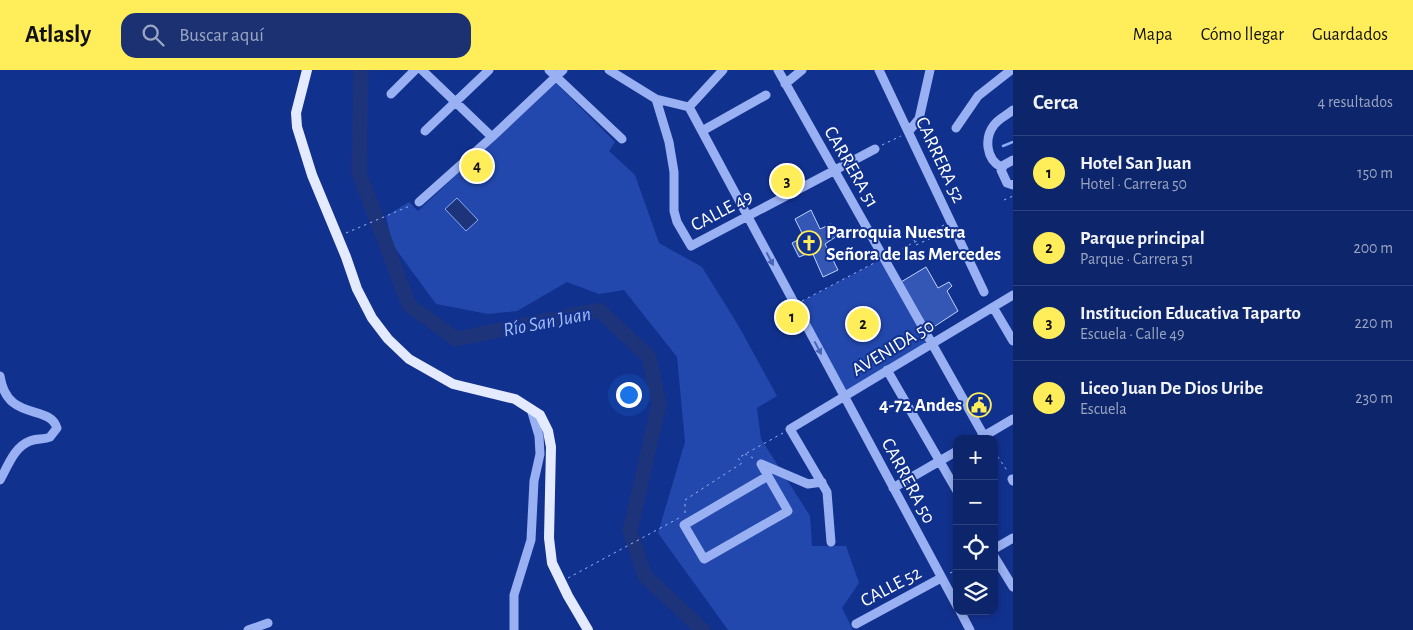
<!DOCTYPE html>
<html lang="es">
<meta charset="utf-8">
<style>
:root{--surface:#0d256a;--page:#1b3172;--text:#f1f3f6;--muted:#9aa5c1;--line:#2d427e;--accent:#ffed5a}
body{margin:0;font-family:"Alegreya Sans",sans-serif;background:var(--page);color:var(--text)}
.controls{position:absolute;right:15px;bottom:15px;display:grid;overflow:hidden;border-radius:10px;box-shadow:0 2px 8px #0003}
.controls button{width:45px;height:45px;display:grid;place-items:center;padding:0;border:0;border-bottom:1px solid var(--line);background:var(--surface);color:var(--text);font:25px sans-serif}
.you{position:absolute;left:628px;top:324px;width:18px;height:18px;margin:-12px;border:4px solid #fff;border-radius:50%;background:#1a73e8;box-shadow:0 0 0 8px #1a73e833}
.badge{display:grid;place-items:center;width:32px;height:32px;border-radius:50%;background:var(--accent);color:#111;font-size:16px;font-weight:700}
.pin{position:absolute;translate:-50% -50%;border:2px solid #fff;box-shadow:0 1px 5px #0006}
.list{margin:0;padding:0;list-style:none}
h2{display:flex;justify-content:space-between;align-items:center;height:65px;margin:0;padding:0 20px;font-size:21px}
h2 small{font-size:16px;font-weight:400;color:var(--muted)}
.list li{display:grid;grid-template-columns:32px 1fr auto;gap:15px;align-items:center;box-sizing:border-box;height:75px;padding:0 20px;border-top:1px solid var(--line)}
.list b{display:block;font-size:19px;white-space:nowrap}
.list p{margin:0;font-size:16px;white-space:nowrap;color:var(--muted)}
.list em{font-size:16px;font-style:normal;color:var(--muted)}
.icon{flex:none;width:28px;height:28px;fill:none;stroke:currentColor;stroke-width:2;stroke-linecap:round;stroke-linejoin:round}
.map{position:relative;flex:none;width:1013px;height:560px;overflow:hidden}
header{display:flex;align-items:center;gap:30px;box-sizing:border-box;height:70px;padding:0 25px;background:var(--accent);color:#111}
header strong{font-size:24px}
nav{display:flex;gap:28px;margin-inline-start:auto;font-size:18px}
.search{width:350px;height:45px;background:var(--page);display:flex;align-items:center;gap:12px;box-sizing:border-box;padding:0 18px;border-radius:15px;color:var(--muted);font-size:19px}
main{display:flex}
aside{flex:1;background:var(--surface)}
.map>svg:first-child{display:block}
</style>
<header>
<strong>Atlasly</strong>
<div class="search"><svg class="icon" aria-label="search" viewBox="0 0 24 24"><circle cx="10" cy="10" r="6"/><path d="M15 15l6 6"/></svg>Buscar aquí</div>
<nav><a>Mapa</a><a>Cómo llegar</a><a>Guardados</a></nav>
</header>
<main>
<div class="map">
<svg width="1013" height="560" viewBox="0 0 1013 560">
<rect width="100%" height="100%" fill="#11318e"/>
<path fill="#2248ad" d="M555 12 615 72 609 81 635 105 659 173 702 197 738 255 777 326 757 338 761 369 810 446 812 476H846L859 513 842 538 853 560H728L658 463 685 372 677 287 624 220 599 224 567 212 517 241 488 244 436 234 392 174 386 146 409 132 418 141Z
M884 188 932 273 844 326 795 235Z"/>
<path fill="#1d347b" stroke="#8aa9f6" d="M457 128 478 150 466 161 445 139Z"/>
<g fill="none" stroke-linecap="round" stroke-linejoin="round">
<path stroke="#8aa9f6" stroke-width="2.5" d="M1003 76 1013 72"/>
<path stroke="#1d347b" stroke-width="15" d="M361 0 359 103 409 235 456 269 599 240 649 287 659 334 630 461 645 506 703 560"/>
</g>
<path fill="#3457b5" stroke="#c0d1fd" d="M811 140 820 159 831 154 837 166 825 174 838 200 823 207 812 182 799 187 792 173 804 167 795 149Z
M926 197 938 218 949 212 952 216 947 221 958 241 929 260 901 212Z"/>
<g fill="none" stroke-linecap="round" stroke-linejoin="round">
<path stroke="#99b1f2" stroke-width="1" stroke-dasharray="2.5 4" stroke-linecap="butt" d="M882 75 901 66
M1004 130 1013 126
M944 155 914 170 916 175 947 161
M346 163 412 135
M891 184 917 171
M802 231 876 192
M994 381 1008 402
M745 384 755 389
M685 443V430L742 393 738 388 783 363
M950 503 957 500
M568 508 679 448"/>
<path stroke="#99b1f2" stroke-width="9" d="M422 0 492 67
M549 0 622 69
M609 0 656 29 689 37
M778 0 984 366
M879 0 984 222
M785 14 802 0
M391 24 415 0
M656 29 669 72 674 102V141L677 152 691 176 875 79
M689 37 957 536
M689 37 723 0
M956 58 978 26 1011 0
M425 61 489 0
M702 61 766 25
M909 61 919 49 930 0
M1013 90 1004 95 1001 100 1007 113 1013 115
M1001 97C986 89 984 68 994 55 998 49 1007 45 1013 40
M419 132 492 67 563 0
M993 237 1013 271
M887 300 957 421
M0 306C7 353 49 333 57 358L50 367C44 370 37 368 30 371 14 377 8 396 0 410
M979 369 1013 349
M761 394 788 441 704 489 684 455 768 406
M761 394 808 414 822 412
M1012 409 1013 411
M893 418 957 381
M831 472 827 422 790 359 1013 225
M994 479 1013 468
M994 486 1013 517
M960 541 970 560
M856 554 941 508
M248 560 268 553
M514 560V525L531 470 534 411 540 384 539 366 531 339"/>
<path stroke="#e4eaff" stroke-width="10" d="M307 0 296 43 297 57 312 105 346 187 357 219 372 248 388 269 409 289 453 314 515 329 540 345 548 361 551 377 549 468 552 493 568 526 588 560"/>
</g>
<defs><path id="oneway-solid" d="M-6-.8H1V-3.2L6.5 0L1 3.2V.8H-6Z" transform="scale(1.25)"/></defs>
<g fill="#4764b6">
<use href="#oneway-solid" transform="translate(770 189) rotate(62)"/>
<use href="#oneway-solid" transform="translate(818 278) rotate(62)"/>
</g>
<defs>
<g id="church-ring" transform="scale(1.25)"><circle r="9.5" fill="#11318e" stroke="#ffed5a" stroke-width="1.5"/><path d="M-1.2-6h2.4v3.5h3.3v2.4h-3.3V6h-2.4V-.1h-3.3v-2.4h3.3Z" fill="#ffed5a"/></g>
<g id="civic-ring" transform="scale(1.25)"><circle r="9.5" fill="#11318e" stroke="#ffed5a" stroke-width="1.5"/><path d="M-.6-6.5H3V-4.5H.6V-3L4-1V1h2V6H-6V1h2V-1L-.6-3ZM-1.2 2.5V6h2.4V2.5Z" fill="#ffed5a"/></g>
</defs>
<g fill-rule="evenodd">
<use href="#church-ring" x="809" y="173"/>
<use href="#civic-ring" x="979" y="335"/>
</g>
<g text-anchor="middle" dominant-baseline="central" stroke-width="4" stroke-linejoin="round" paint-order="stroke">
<g font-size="19" fill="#fff" stroke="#11318e">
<text transform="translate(940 90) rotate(65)">CARRERA 52</text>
<text transform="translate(851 97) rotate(60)">CARRERA 51</text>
<text transform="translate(722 141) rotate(-28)">CALLE 49</text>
<text transform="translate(893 278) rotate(-31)">AVENIDA 50</text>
<text transform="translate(908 411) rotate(62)">CARRERA 50</text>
<text transform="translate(891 517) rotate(-28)">CALLE 52</text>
</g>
<g font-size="19" font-weight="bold" fill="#fff" stroke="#11318e" text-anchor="start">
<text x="826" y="162">Parroquia Nuestra<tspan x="826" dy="22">Señora de las Mercedes</tspan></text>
<text x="962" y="335" text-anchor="end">4-72 Andes</text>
</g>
<g font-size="20" font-style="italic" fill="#a5bcf9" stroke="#11318e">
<text transform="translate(547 252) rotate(-11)">Río San Juan</text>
</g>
</g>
</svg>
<div class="controls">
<button>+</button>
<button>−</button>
<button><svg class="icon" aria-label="locate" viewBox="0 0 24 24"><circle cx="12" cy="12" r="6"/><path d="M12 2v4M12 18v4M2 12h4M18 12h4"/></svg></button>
<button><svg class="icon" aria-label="layers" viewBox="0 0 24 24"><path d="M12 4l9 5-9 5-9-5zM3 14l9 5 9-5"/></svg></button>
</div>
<div class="you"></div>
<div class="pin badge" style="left:792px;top:247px">1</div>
<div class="pin badge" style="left:863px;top:254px">2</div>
<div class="pin badge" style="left:787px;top:111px">3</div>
<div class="pin badge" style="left:477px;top:96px">4</div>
</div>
<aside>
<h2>Cerca<small>4 resultados</small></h2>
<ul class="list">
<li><span class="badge">1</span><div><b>Hotel San Juan</b><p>Hotel · Carrera 50</p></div><em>150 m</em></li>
<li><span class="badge">2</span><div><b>Parque principal</b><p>Parque · Carrera 51</p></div><em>200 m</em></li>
<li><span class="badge">3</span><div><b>Institucion Educativa Taparto</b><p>Escuela · Calle 49</p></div><em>220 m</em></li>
<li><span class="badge">4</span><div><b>Liceo Juan De Dios Uribe</b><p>Escuela</p></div><em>230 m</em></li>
</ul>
</aside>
</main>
